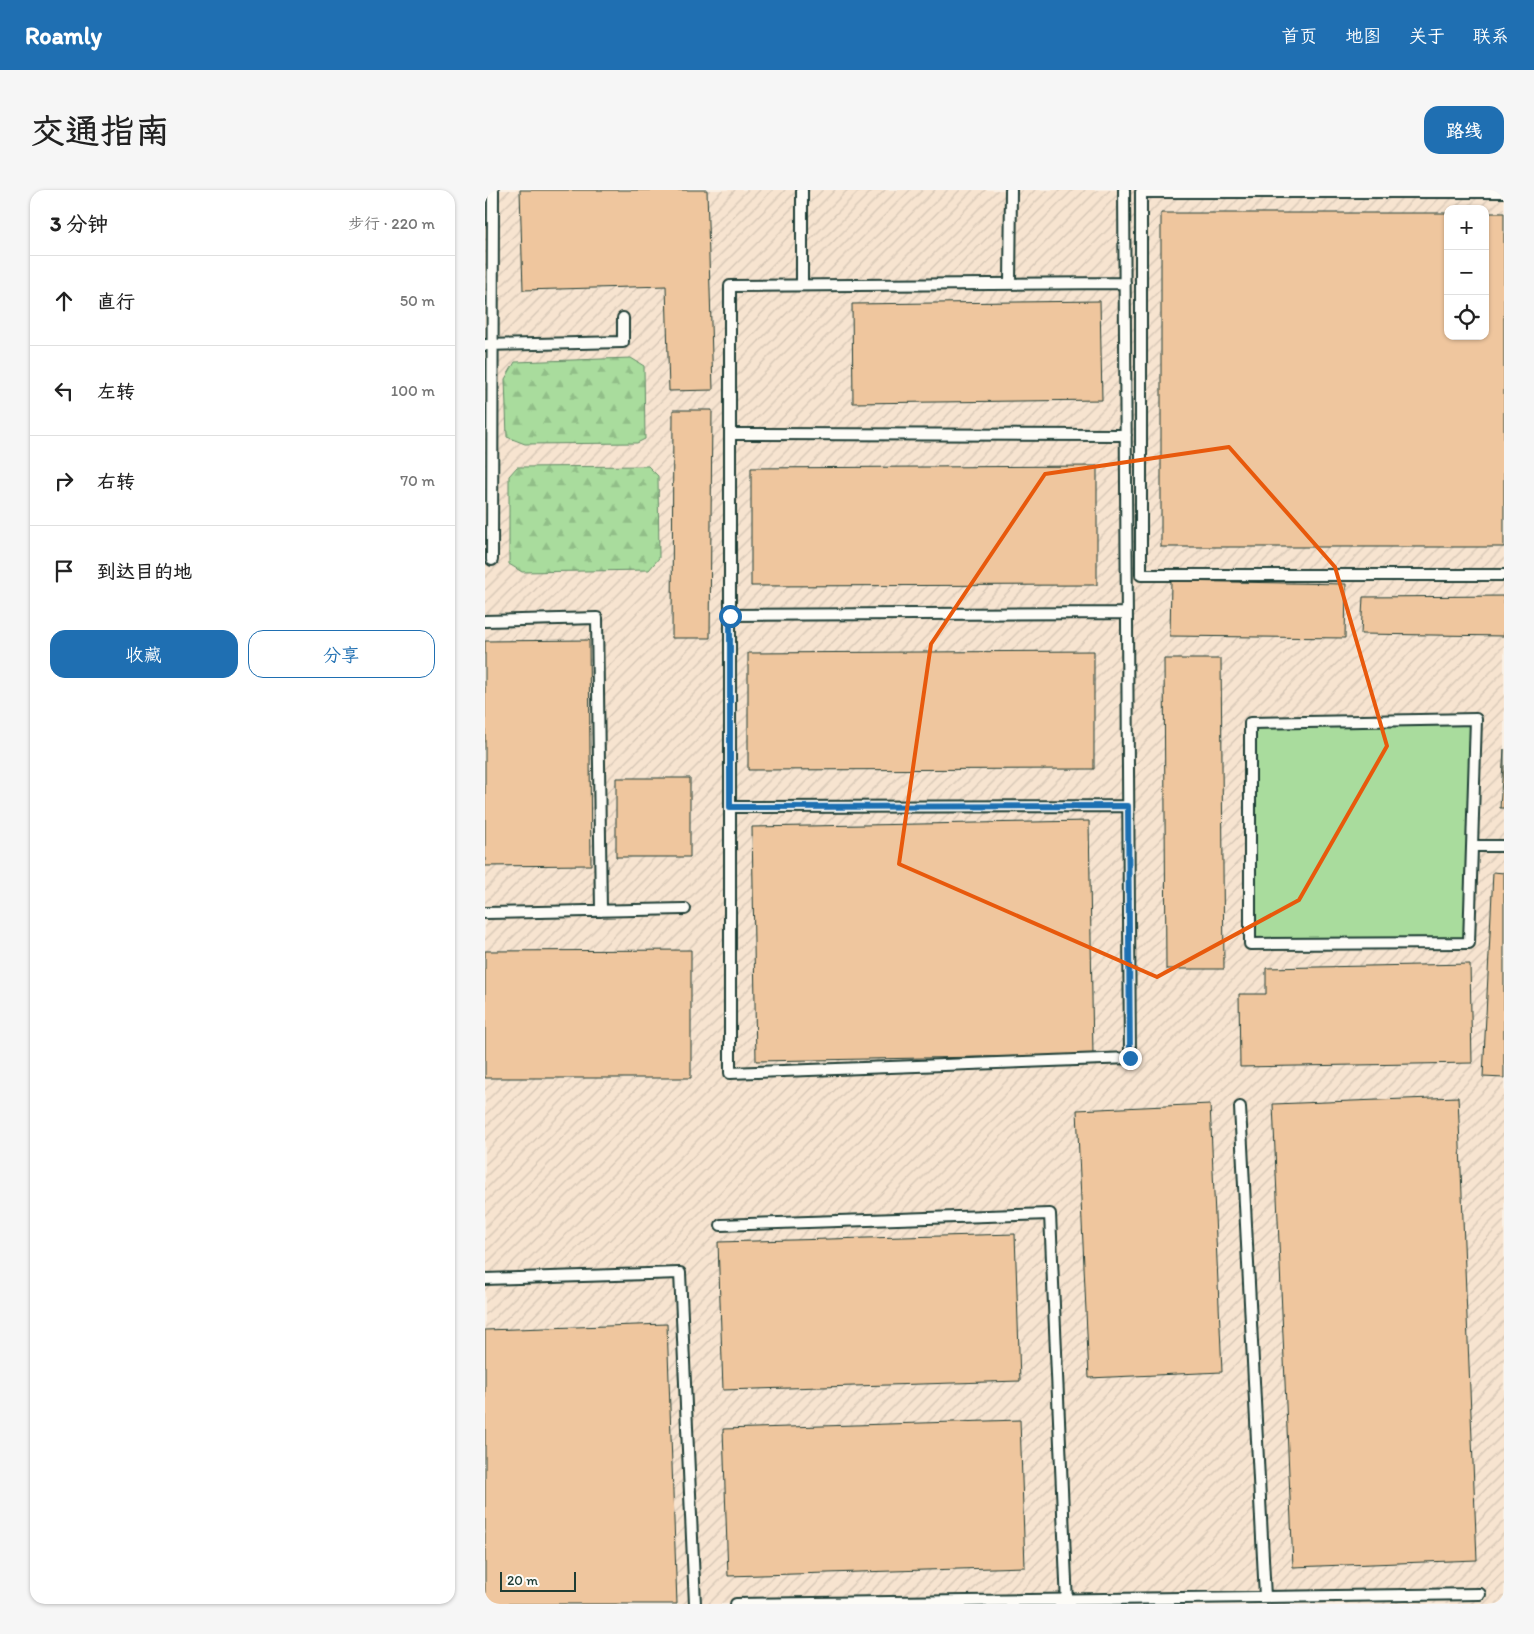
<!DOCTYPE html>
<html lang="zh">
<meta charset="utf-8">
<style>
:root{--surface:#fff;--page:#f6f6f6;--text:#222;--muted:#767676;--line:#e0e0e0;--accent:#1f6fb2}
body{margin:0;font-family:Itim,"LXGW WenKai TC",sans-serif;background:var(--page);color:var(--text)}
.controls{position:absolute;right:15px;top:15px;display:grid;overflow:hidden;border-radius:10px;box-shadow:0 1px 4px #0004}
.controls button{width:45px;height:45px;display:grid;place-items:center;padding:0;border:0;border-bottom:1px solid var(--line);background:var(--surface);color:var(--text);font:25px sans-serif}
.scale{position:absolute;left:15px;bottom:12px;width:76px;box-sizing:border-box;padding-left:5px;border:2px solid #1f3d34;border-top:0;font-size:14px;line-height:18px;white-space:nowrap;color:#1f3d34;-webkit-text-stroke:4px #fdfcf7;paint-order:stroke}
.stop{position:absolute;width:15px;height:15px;margin:-11px;border:4px solid #1f6fb2;border-radius:50%;background:#fff}
.stop.end{background:#1f6fb2;border-color:#fff;box-shadow:0 1px 5px #0008}
.list{margin:0;padding:0;list-style:none}
h2{display:flex;justify-content:space-between;align-items:center;height:65px;margin:0;padding:0 20px;font-size:21px}
h2 small{font-size:16px;font-weight:400;color:var(--muted)}
.list li{display:grid;grid-template-columns:32px 1fr auto;gap:15px;align-items:center;box-sizing:border-box;height:90px;padding:0 20px;border-top:1px solid var(--line)}
.list b{display:block;font-size:19px;white-space:nowrap}
.list em{font-size:16px;font-style:normal;color:var(--muted)}
.actions{display:flex;gap:10px;padding:15px 20px}
.actions a{flex:1;padding:11px 0;border:1px solid var(--accent);border-radius:15px;text-align:center;font-size:18px;color:var(--accent)}
.actions .main{background:var(--accent);color:#fff}
.icon{flex:none;width:28px;height:28px;fill:none;stroke:currentColor;stroke-width:2;stroke-linecap:round;stroke-linejoin:round}
.map{position:relative;flex:none;width:1019px;height:1414px;overflow:hidden;border-radius:15px}
header{display:flex;align-items:center;gap:30px;box-sizing:border-box;height:70px;padding:0 25px;background:var(--accent);color:#fff}
header strong{font-size:24px}
nav{display:flex;gap:28px;margin-inline-start:auto;font-size:18px}
.intro{display:flex;align-items:center;justify-content:space-between;box-sizing:border-box;height:120px;padding:0 30px}
h1{margin:0;font-size:35px}
.button{padding:12px 22px;border-radius:15px;background:var(--accent);color:#fff;font-size:18px;font-weight:700}
main{display:flex;gap:30px;padding:0 30px}
aside{flex:1;background:var(--surface);border-radius:15px;box-shadow:0 1px 4px #0004}
.map>svg:first-child{display:block}
</style>
<header>
<strong>Roamly</strong>
<nav><a>首页</a><a>地图</a><a>关于</a><a>联系</a></nav>
</header>
<div class="intro"><h1>交通指南</h1><a class="button">路线</a></div>
<main>
<aside>
<h2>3 分钟<small>步行 · 220 m</small></h2>
<ul class="list">
<li><svg class="icon" aria-label="ahead" viewBox="0 0 24 24"><path d="M12 20V5M6 11l6-6 6 6"/></svg><div><b>直行</b></div><em>50 m</em></li>
<li><svg class="icon" aria-label="left" viewBox="0 0 24 24"><path d="M17 20v-9H6M10 6l-5 5 5 5"/></svg><div><b>左转</b></div><em>100 m</em></li>
<li><svg class="icon" aria-label="right" viewBox="0 0 24 24"><path d="M7 20v-9h11M14 6l5 5-5 5"/></svg><div><b>右转</b></div><em>70 m</em></li>
<li><svg class="icon" aria-label="arrive" viewBox="0 0 24 24"><path d="M6 21V4h12l-3 4 3 4H6"/></svg><div><b>到达目的地</b></div></li>
</ul>
<div class="actions"><a class="main">收藏</a><a>分享</a></div>
</aside>
<div class="map">
<svg width="1019" height="1414" viewBox="0 0 1019 1414">
<defs>
<pattern id="industrial-furrows" width="10" height="10" patternUnits="userSpaceOnUse" patternTransform="scale(1.25)"><rect width="10" height="10" fill="#f7e4d0"/><path d="M-1 1l2-2M0 10L10 0M9 11l2-2" fill="none" stroke="#d3c4b3"/></pattern>
<pattern id="forest-firs" width="22" height="20" patternUnits="userSpaceOnUse" patternTransform="scale(1.25)"><rect width="22" height="20" fill="#a9dc9d"/><path d="M5 1l3.5 6h-7zM16 11l3.5 6h-7z" fill="#91be88"/></pattern>
</defs>
<rect width="100%" height="100%" fill="#faf1e5"/>
<filter id="ink" filterUnits="userSpaceOnUse"><feTurbulence type="fractalNoise" baseFrequency=".02" numOctaves="2"/><feDisplacementMap in="SourceGraphic" scale="10" xChannelSelector="R" yChannelSelector="G"/><feConvolveMatrix kernelMatrix="1 2 1 2 8 2 1 2 1" color-interpolation-filters="sRGB"/></filter>
<g filter="url(#ink)">
<path fill="url(#industrial-furrows)" fill-rule="evenodd" d="M0 0H1019V1414H0ZM963 19H1000V146H963Z"/>
<path fill="url(#forest-firs)" stroke="#648c68" d="M146 168 159 176 160 249 152 253 40 254 22 247 20 189 30 172Z
M163 276 173 286 174 368 164 380 37 382 24 374V286L32 277Z"/>
<path fill="#a9dc9d" stroke="#648c68" d="M991 529 984 753 765 754V533Z"/>
<path fill="#efc69e" stroke="#1f3d34" d="M35 0H222L228 200 184 201 181 96 38 100Z
M676 23H963V146H1000V23H1019V357H676Z
M615 111 617 210 368 213 367 114Z
M188 220H227L225 448H187Z
M612 276V395L266 396V278Z
M686 391 861 394 860 448 685 446Z
M1019 406V446L876 444 878 407Z
M104 450 106 675 0 676V451Z
M609 461V579L263 580V463Z
M679 469H736L739 779H681Z
M1019 559V618H1015Z
M131 588H205V667H131Z
M604 631 608 865 271 871 267 637Z
M1008 682 1019 683V888L998 887Z
M206 760V888H0V761Z
M985 774 987 873 755 877 754 804H781V778Z
M973 907 992 1370 808 1377 788 914Z
M725 914 737 1182 604 1188 592 920Z
M530 1044 535 1191 238 1200 233 1052Z
M182 1134 192 1414H0V1140Z
M535 1230 540 1377 243 1386 238 1239Z"/>
<g fill="none" stroke-linecap="round" stroke-linejoin="round">
<g stroke="#1f3d34" stroke-width="14">
<path id="service" d="M317 0V95
M639 0C641 289 643 579 645 868L245 883V96L640 93
M1019 2H656V385H1019
M525 94 526 0
M0 155 138 152V128
M245 244 641 245
M7 370 8 0
M245 425 642 423
M0 431 112 428 116 721
M991 529 984 753 765 754V533Z
M245 617 643 616
M987 656H1019
M0 723 200 719
M755 917 780 1407
M236 1035 565 1024 582 1414
M0 1089 195 1083 210 1414
M251 1414 995 1404"/>
</g>
<use href="#service" stroke="#fdfcf7" stroke-width="10"/>
</g>
</g>
<g fill="none" stroke-linecap="round" stroke-linejoin="round" filter="url(#ink)">
<path stroke="#1f6fb2" stroke-width="6" d="M245 426V617L643 616 645 868"/>
</g>
<path fill="none" stroke="#e8590c" stroke-width="4" stroke-linejoin="round" d="M744 257 850 377 902 556 814 710 672 787 414 674 446 454 560 284Z"/>
</svg>
<div class="controls">
<button>+</button>
<button>−</button>
<button><svg class="icon" aria-label="locate" viewBox="0 0 24 24"><circle cx="12" cy="12" r="6"/><path d="M12 2v4M12 18v4M2 12h4M18 12h4"/></svg></button>
</div>
<div class="scale">20 m</div>
<div class="stop" style="left:245px;top:426px"></div>
<div class="stop end" style="left:645px;top:868px"></div>
</div>
</main>
